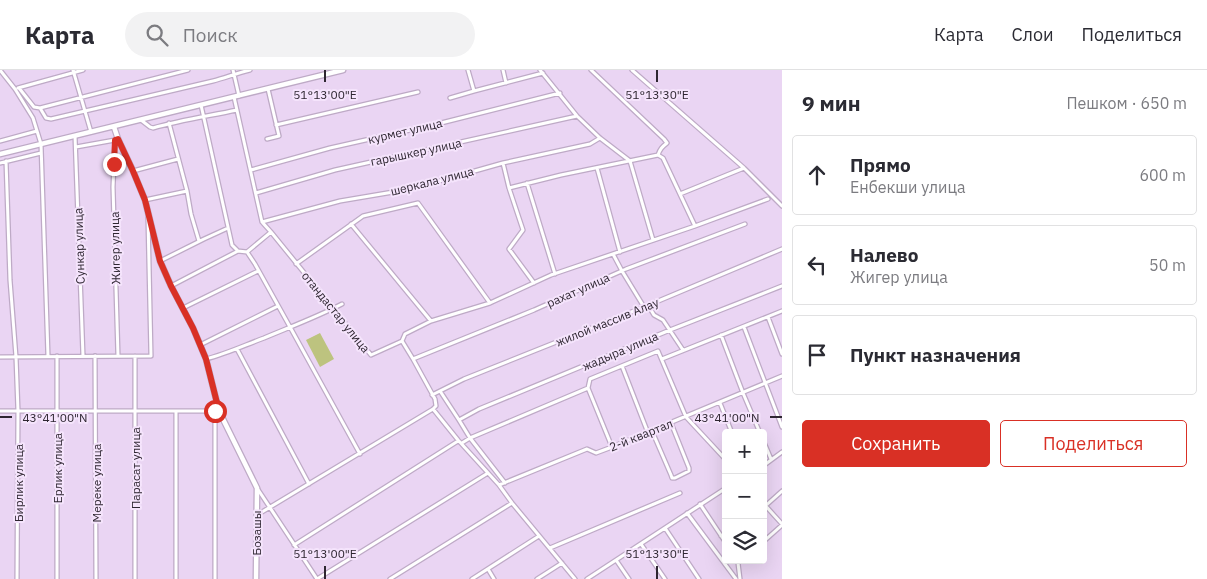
<!DOCTYPE html>
<html lang="ru">
<meta charset="utf-8">
<style>
:root{--surface:#fff;--page:#f2f2f3;--text:#2b2b33;--muted:#7c7c81;--line:#e1e1e2;--accent:#d93025}
body{margin:0;font-family:"IBM Plex Sans",sans-serif;background:var(--page);color:var(--text)}
.controls{position:absolute;right:15px;bottom:15px;display:grid;overflow:hidden;border-radius:5px;box-shadow:0 5px 20px #0002}
.controls button{width:45px;height:45px;display:grid;place-items:center;padding:0;border:0;border-bottom:1px solid var(--line);background:var(--surface);color:var(--text);font:25px sans-serif}
.stop{position:absolute;width:15px;height:15px;margin:-11px;border:4px solid #d93025;border-radius:50%;background:#fff}
.stop.end{background:#d93025;border-color:#fff;box-shadow:0 1px 5px #0008}
.list{margin:0;padding:0;list-style:none}
h2{display:flex;justify-content:space-between;align-items:center;height:65px;margin:0;padding:0 20px;font-size:21px}
h2 small{font-size:16px;font-weight:400;color:var(--muted)}
.list li{display:grid;grid-template-columns:32px 1fr auto;gap:15px;align-items:center;box-sizing:border-box;height:80px;margin:0 10px 10px;padding:0 10px;border:1px solid var(--line);border-radius:5px}
.list b{display:block;font-size:19px;white-space:nowrap}
.list p{margin:0;font-size:16px;white-space:nowrap;color:var(--muted)}
.list em{font-size:16px;font-style:normal;color:var(--muted)}
.actions{display:flex;gap:10px;padding:15px 20px}
.actions a{flex:1;padding:11px 0;border:1px solid var(--accent);border-radius:5px;text-align:center;font-size:18px;color:var(--accent)}
.actions .main{background:var(--accent);color:#fff}
.icon{flex:none;width:28px;height:28px;fill:none;stroke:currentColor;stroke-width:2;stroke-linecap:round;stroke-linejoin:round}
.map{position:relative;flex:none;width:782px;height:509px;overflow:hidden}
header{display:flex;align-items:center;gap:30px;box-sizing:border-box;height:70px;padding:0 25px;background:var(--surface);border-bottom:1px solid var(--line)}
header strong{font-size:24px}
nav{display:flex;gap:28px;margin-inline-start:auto;font-size:18px}
.search{width:350px;height:45px;background:var(--page);display:flex;align-items:center;gap:12px;box-sizing:border-box;padding:0 18px;border-radius:28px;color:var(--muted);font-size:19px}
main{display:flex}
aside{flex:1;background:var(--surface)}
.map>svg:first-child{display:block}
</style>
<header>
<strong>Карта</strong>
<div class="search"><svg class="icon" aria-label="search" viewBox="0 0 24 24"><circle cx="10" cy="10" r="6"/><path d="M15 15l6 6"/></svg>Поиск</div>
<nav><a>Карта</a><a>Слои</a><a>Поделиться</a></nav>
</header>
<main>
<div class="map">
<svg width="782" height="509" viewBox="0 0 782 509">
<rect width="100%" height="100%" fill="#ead5f3"/>
<path fill="#bdc37f" d="M320 263 334 289 320 297 306 270Z"/>
<g fill="none" stroke-linecap="round" stroke-linejoin="round">
<g stroke="#beaac6" stroke-width="5.5">
<path id="street" d="M0 0 15 19 33 48 41 74 48 286
M73 0 91 62
M233 0 239 26
M468 0 474 21
M503 0 506 13
M540 0 577 46 600 68 630 91
M591 0 664 69 667 73C662 77 660 79 658 85
M632 0 744 98 782 136
M18 18 83 0
M19 18 34 37 40 38 46 48 51 49 213 11C225 8 237 3 250 0
M450 28 474 21 543 3
M201 35 232 175 238 181 247 182 271 162 262 152 234 27
M40 38 188 0
M141 50 150 57 153 58C181 50 209 46 237 40
M169 53 187 121 191 144 199 171
M276 55 418 22
M75 66 83 286
M267 69 279 66 268 19
M115 70 113 117 118 286
M0 71 37 61
M76 77 115 70
M6 91 10 210 16 287 18 341 17 509
M630 91 653 170
M0 93 41 83
M503 93 509 118 523 160 509 179 534 213
M597 98 620 182
M251 100 330 78 441 53 560 23
M133 101 178 89
M527 113 555 204
M509 118 561 105 658 85 663 88 695 156
M256 123 335 100 577 46
M680 124 744 98
M145 130 187 121
M262 152 340 131 411 119 503 93 590 74 600 68
M351 154 431 251
M271 162 371 285 402 271 413 289 435 329 436 336 433 339
M247 182 255 194 290 257 360 384
M613 184 622 201 644 237
M160 191 204 169 228 158
M296 194 363 146 418 133 490 233
M171 216 238 181
M648 235 654 245 663 250 683 280
M183 238 258 201
M768 247 782 284
M744 257 782 357
M721 265 743 323 760 363
M402 271 405 264 431 251 490 233 551 205 695 156 768 129
M200 275 278 236
M237 279 309 414
M57 286V509
M95 286 96 509
M135 286V509
M0 287 151 286 148 148
M206 289C226 284 245 275 264 268 290 257 317 247 342 234
M413 289 534 240 626 199 745 154
M662 289 782 241
M622 296 648 363
M588 318 612 377
M440 321 459 350 479 339 670 260 782 216
M432 325 464 309 644 237 782 179
M720 333 732 363
M0 341H219
M176 341V509
M215 341V509
M459 350 470 368 505 413
M652 361 671 405 672 408H675L689 401V398L671 353
M763 370 771 389
M462 373 470 368 588 318 590 309 658 281 686 347 726 390
M763 396 782 382
M499 415 587 379 596 383 612 377 782 306
M257 418 317 509
M763 433 782 454
M700 434 726 473
M763 438 782 421
M687 443 736 509
M257 445 433 339 458 370 499 415 512 433 575 509
M665 458 699 509
M721 466 726 463
M763 472 782 455
M641 474 665 509
M294 475 458 371
M550 478 680 423
M616 490 629 509
M488 499 494 509
M317 509 488 403
M390 509 512 433
M472 509 539 466
M537 509 562 493
M587 509 726 418
M740 509 738 493 742 490"/>
</g>
<g stroke="#beaac6" stroke-width="7">
<path id="secondary" d="M114 57 118 69 133 101 145 130 160 191 171 216 193 258 206 289 219 341 257 418 256 509
M0 84 343 0"/>
</g>
<use href="#street" stroke="#fff" stroke-width="3"/>
<use href="#secondary" stroke="#fff" stroke-width="4.5"/>
</g>
<g fill="none" stroke-linecap="round" stroke-linejoin="round">
<path stroke="#d93025" stroke-width="6" d="M114 94 115 70 118 69 133 101 145 130 160 191 171 216 193 258 206 289 219 341H215"/>
</g>
<path fill="none" stroke="#2e2631" stroke-width="2" d="M325 0V12M657 0V12M0 347H12M770 347H782M325 496V509M657 496V509"/>
<g text-anchor="middle" dominant-baseline="central" stroke-width="4" stroke-linejoin="round" paint-order="stroke">
<g font-size="12" fill="#2e2631" stroke="#f5e4fc">
<text transform="translate(405 61) rotate(-13)">курмет улица</text>
<text transform="translate(416 82) rotate(-12)">гарышкер улица</text>
<text transform="translate(432 111) rotate(-14)">шеркала улица</text>
<text transform="translate(79 176) rotate(-92)">Сункар улица</text>
<text transform="translate(115 178) rotate(-91)">Жигер улица</text>
<text transform="translate(578 220) rotate(-24)">рахат улица</text>
<text transform="translate(336 242) rotate(51)">отандастар улица</text>
<text transform="translate(607 252) rotate(-22)">жилой массив Алау</text>
<text transform="translate(620 281) rotate(-23)">жадыра улица</text>
<text transform="translate(641 365) rotate(-22)">2-й квартал</text>
<text transform="translate(57 398) rotate(-90)">Ерлик улица</text>
<text transform="translate(135 398) rotate(-90)">Парасат улица</text>
<text transform="translate(18 413) rotate(-90)">Бирлик улица</text>
<text transform="translate(96 413) rotate(-90)">Мереке улица</text>
<text transform="translate(256 463) rotate(-90)">Бозашы</text>
</g>
</g>
<g font-size="12" text-anchor="middle" fill="#2e2631" stroke="#f5e4fc" stroke-width="4" stroke-linejoin="round" paint-order="stroke">
<text x="325" y="29">51°13'00"E</text>
<text x="657" y="29">51°13'30"E</text>
<text x="55" y="352">43°41'00"N</text>
<text x="727" y="352">43°41'00"N</text>
<text x="325" y="488">51°13'00"E</text>
<text x="657" y="488">51°13'30"E</text>
</g>
</svg>
<div class="controls">
<button>+</button>
<button>−</button>
<button><svg class="icon" aria-label="layers" viewBox="0 0 24 24"><path d="M12 4l9 5-9 5-9-5zM3 14l9 5 9-5"/></svg></button>
</div>
<div class="stop" style="left:215px;top:341px"></div>
<div class="stop end" style="left:114px;top:94px"></div>
</div>
<aside>
<h2>9 мин<small>Пешком · 650 m</small></h2>
<ul class="list">
<li><svg class="icon" aria-label="ahead" viewBox="0 0 24 24"><path d="M12 20V5M6 11l6-6 6 6"/></svg><div><b>Прямо</b><p>Енбекши улица</p></div><em>600 m</em></li>
<li><svg class="icon" aria-label="left" viewBox="0 0 24 24"><path d="M17 20v-9H6M10 6l-5 5 5 5"/></svg><div><b>Налево</b><p>Жигер улица</p></div><em>50 m</em></li>
<li><svg class="icon" aria-label="arrive" viewBox="0 0 24 24"><path d="M6 21V4h12l-3 4 3 4H6"/></svg><div><b>Пункт назначения</b></div></li>
</ul>
<div class="actions"><a class="main">Сохранить</a><a>Поделиться</a></div>
</aside>
</main>
